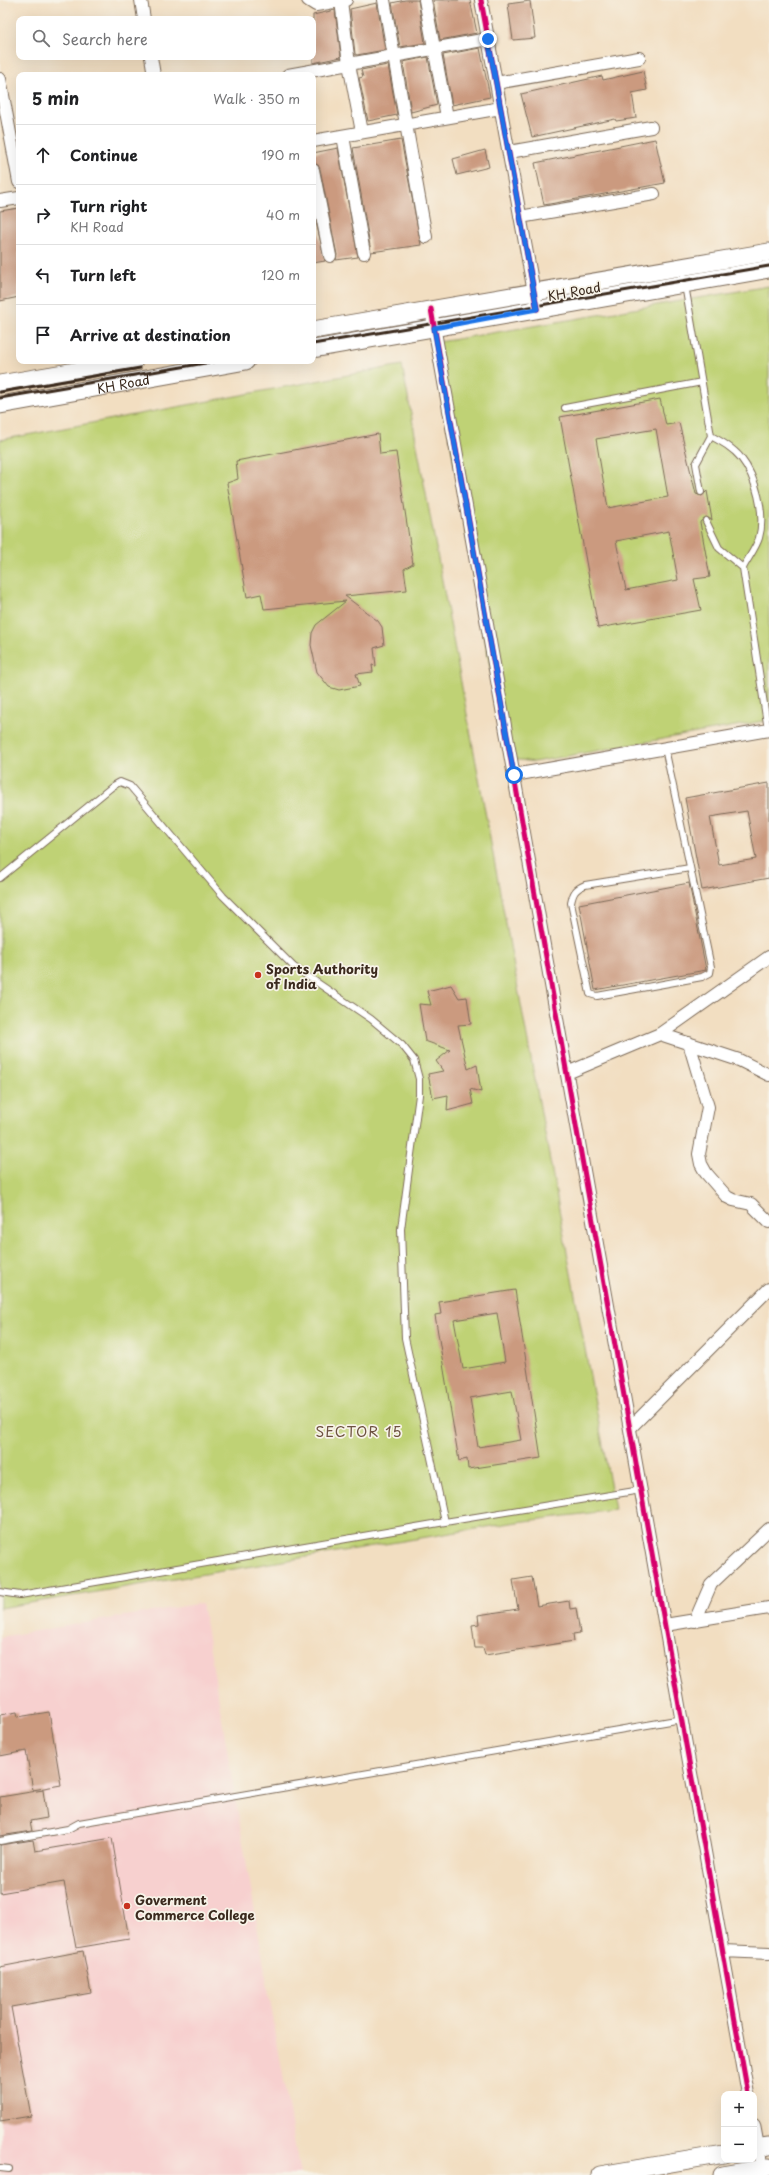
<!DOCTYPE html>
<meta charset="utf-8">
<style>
:root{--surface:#fff;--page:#f2f2f2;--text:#202124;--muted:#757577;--line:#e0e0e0}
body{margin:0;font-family:"Playpen Sans",sans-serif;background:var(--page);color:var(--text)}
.controls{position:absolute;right:12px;bottom:12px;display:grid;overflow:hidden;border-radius:8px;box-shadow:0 4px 16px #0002}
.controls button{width:36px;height:36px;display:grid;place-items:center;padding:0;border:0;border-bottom:1px solid var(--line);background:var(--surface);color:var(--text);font:20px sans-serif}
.stop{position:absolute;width:12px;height:12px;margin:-9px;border:3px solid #1a73e8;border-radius:50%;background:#fff}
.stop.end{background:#1a73e8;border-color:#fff;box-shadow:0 1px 4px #0008}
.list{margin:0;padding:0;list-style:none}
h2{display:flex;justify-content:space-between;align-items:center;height:52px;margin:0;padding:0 16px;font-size:17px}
h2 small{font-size:13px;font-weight:400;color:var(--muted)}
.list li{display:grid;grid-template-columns:26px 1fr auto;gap:12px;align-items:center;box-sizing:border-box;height:60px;padding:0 16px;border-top:1px solid var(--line)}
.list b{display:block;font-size:15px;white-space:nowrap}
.list p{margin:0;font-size:13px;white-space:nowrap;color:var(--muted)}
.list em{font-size:13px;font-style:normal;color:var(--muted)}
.icon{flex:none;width:22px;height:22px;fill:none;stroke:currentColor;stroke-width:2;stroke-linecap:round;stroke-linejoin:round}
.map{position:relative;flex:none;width:769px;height:2175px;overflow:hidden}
.search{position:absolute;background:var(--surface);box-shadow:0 4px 16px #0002;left:16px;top:16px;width:300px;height:44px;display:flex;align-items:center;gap:10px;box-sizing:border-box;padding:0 14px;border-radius:8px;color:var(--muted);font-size:15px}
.panel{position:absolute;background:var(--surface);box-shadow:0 4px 16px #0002;left:16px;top:72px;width:300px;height:292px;border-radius:8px}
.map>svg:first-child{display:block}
</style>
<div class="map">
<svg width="769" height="2175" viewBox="0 0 769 2175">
<rect width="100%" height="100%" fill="#f7f3e8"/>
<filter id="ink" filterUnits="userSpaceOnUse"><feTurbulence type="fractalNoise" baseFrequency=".025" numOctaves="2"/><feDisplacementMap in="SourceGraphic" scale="8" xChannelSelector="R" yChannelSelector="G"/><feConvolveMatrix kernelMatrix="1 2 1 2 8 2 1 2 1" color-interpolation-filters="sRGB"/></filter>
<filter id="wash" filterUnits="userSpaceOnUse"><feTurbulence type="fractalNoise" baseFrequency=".012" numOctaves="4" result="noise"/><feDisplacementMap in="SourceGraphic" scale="16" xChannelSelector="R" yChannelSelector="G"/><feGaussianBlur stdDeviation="0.9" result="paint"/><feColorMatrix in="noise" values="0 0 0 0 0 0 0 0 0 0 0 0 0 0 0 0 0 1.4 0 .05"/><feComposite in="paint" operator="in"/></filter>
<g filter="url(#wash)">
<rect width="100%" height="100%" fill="#f2dec1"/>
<path fill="#f7d0cf" d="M202 1603 300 2175H0V1637Z"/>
<path fill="#bfd275" stroke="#7d7e4a" d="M769 286V720L534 762 506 758 433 343Z
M402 365 615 1510 517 1522 0 1608V440Z"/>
<g id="blocks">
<path fill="#cb9a7f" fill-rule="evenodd" d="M405 0H418L425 43 400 47 392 3Z
M433 0H470L477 33 440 40Z
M530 1 535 38 513 40 508 4Z
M377 3 385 50 357 55 355 54 350 9Z
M335 10 341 57 313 63V15Z
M480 48 490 97 452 105 443 55Z
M428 57 437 105 411 112 403 62Z
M388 65 397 115 368 121 359 78 363 77 361 70Z
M643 71 647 90 632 93 636 118 616 121 615 119 532 137 521 94 602 76 603 80Z
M655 139 665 183 544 205 535 163Z
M401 140 421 245 371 252 353 148Z
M338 148 358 257 336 260 337 255 320 169 318 165 313 163V153Z
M485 150 489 167 457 175 453 159Z
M19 208V297L0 301V211Z
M313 209 325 261 313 263Z
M660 399 666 425 679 423 696 494 702 496 707 491 712 520 706 517 700 522 710 577 694 579 701 610 598 628 560 417ZM656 429 668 497 608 508 596 439ZM669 531 678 580 626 590 616 541Z
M378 434 380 454 396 452 413 564 404 569 407 590 345 596 378 621 382 627 384 645 374 648 376 666 372 665 373 672 356 674 360 686 339 690 329 687 317 672 311 645 312 633 316 625 346 601 264 609 261 594 247 597 227 483 238 479 236 461Z
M769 783V878L702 890 685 798ZM747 811 756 859 719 865 710 817Z
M689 883 706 970 595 990 579 904Z
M451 985 459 998 467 997 471 1024 458 1025 468 1069 477 1065 481 1092 470 1089 473 1104 447 1111 448 1095 433 1098 428 1074 443 1071 436 1061 450 1050 425 1041 419 1004 431 1005 427 991Z
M515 1290 541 1458 468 1469 467 1459 459 1461 435 1315 441 1314 439 1302ZM497 1313 505 1362 463 1369 454 1320ZM512 1391 521 1440 478 1447 470 1398Z
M532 1577 537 1606 569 1601 570 1609 576 1608 580 1633 573 1634 574 1641 485 1655 483 1648H475L472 1625 479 1624 478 1615 518 1609 513 1580Z
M17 1712 18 1717 49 1712 61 1785 33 1790 26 1751 0 1756V1715Z
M43 1790 47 1818 30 1821 32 1831 0 1836V1797Z
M112 1838 129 1939 76 1948 64 1882 0 1893V1845L33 1840 35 1851Z
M83 1951 91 1993 11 2007 31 2116 0 2121V1967Z"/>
</g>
</g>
<g filter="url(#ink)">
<use href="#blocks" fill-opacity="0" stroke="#7b6957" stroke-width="1"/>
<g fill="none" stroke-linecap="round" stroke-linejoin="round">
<g stroke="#7b6957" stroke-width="8">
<path id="lane" d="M685 285 711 436 696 464 701 492
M565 408 702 382
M711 436C722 442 733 448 741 458 756 477 766 514 759 538 756 548 748 558 743 568
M706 521 719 548 743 568 768 730
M665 748 711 967 710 973 702 977 597 996 590 994 571 903C573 893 575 889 585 885L690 868
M0 878 113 786 120 782 130 786 223 896 294 967 371 1019 402 1045 414 1060 419 1079V1095L401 1229 405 1338 445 1522 20 1595 0 1592
M445 1522 641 1490
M0 1841 68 1829 79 1823 682 1719
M0 2168 9 2169"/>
</g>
<g stroke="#7b6957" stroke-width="14">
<path id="street" d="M141 0 144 19
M308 0 316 5 346 0
M384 0 426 237
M425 0 447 117
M481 0 537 309
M341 1 349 64 362 132
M151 57 154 75
M288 75 488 39
M0 79 19 182
M496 83 639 58
M343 136 364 253
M313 141 501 108
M509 152 651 127
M313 170 330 256
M0 201 19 198
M520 217 654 194
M431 309 748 2094
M514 775 769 730
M660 1034 739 1060 769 1075
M689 1043 708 1107 699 1154 701 1164 706 1173 727 1197 733 1200 751 1204 769 1222
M567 1073 660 1034 769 957
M630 1428 769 1289
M695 1621 711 1584 769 1529
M665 1625 769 1608
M723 1951 769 1953
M754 2125 762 2168"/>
</g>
<g stroke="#7b6957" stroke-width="19">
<g id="secondary">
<path d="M313 330 769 252"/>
<path d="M313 349 769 269"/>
<path d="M0 384 134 361"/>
<path id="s1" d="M0 405 246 361"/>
<path d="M754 2148 769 2146"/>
<path d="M600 2175 724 2154"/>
<path d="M722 2175 769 2167"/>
</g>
</g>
<use href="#lane" stroke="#fff" stroke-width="6"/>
<use href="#street" stroke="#fff" stroke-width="12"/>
<use href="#secondary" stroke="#fff" stroke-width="17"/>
<path stroke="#3b2a1e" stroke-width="3" d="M313 344 769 266
M0 392 140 368
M0 398 217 361"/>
<g stroke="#f7f3e8" stroke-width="8">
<path id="cycleway" d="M481 0 537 309
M431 309 748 2094"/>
</g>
<use href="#cycleway" stroke="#d6006c" stroke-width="5"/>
</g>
</g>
<g fill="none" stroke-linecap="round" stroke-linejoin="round" filter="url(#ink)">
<path stroke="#1a73e8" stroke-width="5" d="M488 39 537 309 434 328 514 775"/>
</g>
<g fill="#c8321e" stroke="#f7f3e8" stroke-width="1.5">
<circle cx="258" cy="975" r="4"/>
<circle cx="127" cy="1906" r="4"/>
</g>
<g text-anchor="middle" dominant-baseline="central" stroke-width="3.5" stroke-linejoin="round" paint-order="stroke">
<g font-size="13" fill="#3b2a1e" stroke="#f7f3e8">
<text transform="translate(574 291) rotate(-10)">KH Road</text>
<text stroke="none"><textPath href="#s1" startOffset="125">KH Road</textPath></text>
</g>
<g font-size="13" font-weight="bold" fill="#3b2a1e" stroke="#f7f3e8" text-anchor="start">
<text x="266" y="968">Sports Authority<tspan x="266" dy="15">of India</tspan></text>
<text x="135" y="1899">Goverment<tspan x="135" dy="15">Commerce College</tspan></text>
</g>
<g font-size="14" letter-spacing="1" fill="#6d5140" stroke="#f7f3e8">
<text x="359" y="1431">SECTOR 15</text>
</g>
</g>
</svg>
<div class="controls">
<button>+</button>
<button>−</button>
</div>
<div class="stop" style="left:514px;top:775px"></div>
<div class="stop end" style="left:488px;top:39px"></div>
<div class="search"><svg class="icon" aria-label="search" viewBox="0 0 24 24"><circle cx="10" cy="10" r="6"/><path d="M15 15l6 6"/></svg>Search here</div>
<section class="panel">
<h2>5 min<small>Walk · 350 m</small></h2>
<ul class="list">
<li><svg class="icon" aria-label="ahead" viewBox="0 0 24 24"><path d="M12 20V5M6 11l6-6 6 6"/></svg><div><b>Continue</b></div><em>190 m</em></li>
<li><svg class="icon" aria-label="right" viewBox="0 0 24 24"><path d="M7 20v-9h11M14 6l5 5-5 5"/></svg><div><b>Turn right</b><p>KH Road</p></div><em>40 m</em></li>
<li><svg class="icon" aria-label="left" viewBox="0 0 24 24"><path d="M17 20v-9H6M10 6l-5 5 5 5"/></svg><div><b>Turn left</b></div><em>120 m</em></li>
<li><svg class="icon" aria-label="arrive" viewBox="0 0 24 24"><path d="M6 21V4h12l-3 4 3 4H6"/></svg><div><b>Arrive at destination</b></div></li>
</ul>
</section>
</div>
